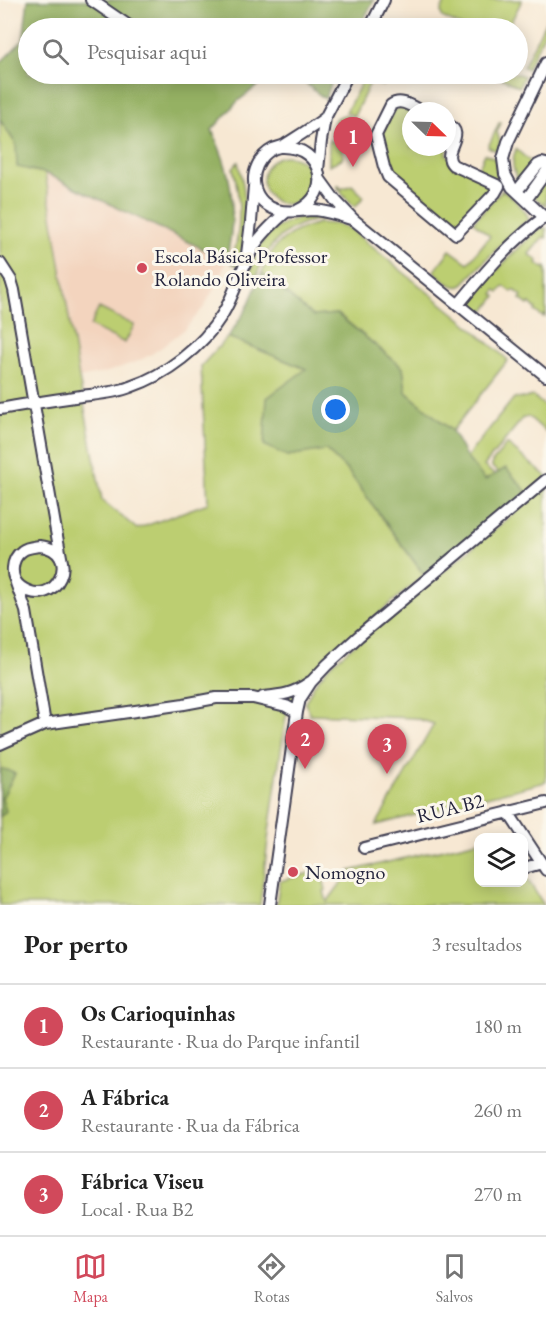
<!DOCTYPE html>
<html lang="pt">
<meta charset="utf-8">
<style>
:root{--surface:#fff;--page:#f2f2f2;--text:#222;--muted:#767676;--line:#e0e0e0;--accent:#d1495b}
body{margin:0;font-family:"EB Garamond",serif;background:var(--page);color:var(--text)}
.controls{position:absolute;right:18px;bottom:18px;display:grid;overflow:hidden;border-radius:12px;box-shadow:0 3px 15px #0003}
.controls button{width:54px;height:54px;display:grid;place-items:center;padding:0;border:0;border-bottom:2px solid var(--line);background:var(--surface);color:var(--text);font:30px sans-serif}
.compass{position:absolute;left:402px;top:102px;width:54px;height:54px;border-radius:50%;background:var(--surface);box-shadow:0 3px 15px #0003;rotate:113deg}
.you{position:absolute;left:336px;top:410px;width:21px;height:21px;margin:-15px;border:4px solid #fff;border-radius:50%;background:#1a73e8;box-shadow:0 0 0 9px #1a73e833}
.badge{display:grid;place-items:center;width:39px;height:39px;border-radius:50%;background:var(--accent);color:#fff;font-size:20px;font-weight:700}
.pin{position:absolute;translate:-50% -50px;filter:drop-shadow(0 2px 3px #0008)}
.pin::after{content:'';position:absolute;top:32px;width:21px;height:18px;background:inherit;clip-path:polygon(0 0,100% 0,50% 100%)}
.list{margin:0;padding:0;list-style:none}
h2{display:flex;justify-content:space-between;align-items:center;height:78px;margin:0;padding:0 24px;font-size:26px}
h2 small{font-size:20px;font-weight:400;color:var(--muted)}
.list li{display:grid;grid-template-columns:39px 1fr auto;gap:18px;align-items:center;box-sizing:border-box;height:84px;padding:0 24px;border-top:2px solid var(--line)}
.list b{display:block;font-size:22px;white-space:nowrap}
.list p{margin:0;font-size:20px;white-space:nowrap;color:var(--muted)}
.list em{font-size:20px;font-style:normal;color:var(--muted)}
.icon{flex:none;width:33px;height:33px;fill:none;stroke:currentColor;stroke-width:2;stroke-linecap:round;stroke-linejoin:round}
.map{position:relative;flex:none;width:546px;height:905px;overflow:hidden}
.search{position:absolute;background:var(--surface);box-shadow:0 3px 15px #0003;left:18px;right:18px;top:18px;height:66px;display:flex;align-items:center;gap:15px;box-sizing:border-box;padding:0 21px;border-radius:33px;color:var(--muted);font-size:22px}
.sheet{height:330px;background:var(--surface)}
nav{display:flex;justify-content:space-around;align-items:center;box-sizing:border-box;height:84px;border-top:2px solid var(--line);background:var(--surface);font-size:16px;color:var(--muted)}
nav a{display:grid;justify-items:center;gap:3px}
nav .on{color:var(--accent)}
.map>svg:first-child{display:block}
</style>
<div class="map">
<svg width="546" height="905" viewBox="0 0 546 905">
<rect width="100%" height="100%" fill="#fbf7ec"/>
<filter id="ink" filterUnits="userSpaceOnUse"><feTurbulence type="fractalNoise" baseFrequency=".0167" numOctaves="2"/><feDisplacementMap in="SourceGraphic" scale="12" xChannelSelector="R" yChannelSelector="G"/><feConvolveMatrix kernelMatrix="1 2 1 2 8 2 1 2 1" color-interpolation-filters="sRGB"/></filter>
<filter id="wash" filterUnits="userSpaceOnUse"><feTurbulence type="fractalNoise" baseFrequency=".008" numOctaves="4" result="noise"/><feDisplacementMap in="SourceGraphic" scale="24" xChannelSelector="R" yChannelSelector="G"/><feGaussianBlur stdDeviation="1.35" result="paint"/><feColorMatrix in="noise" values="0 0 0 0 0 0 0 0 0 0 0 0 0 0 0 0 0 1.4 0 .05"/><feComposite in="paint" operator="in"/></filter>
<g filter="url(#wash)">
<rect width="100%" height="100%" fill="#f7e8d3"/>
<path fill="#f3d4be" d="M45 173 226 260 221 276 204 307 185 329 162 347 150 355 136 362 107 372 79 378Z"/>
<path fill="#bcce71" stroke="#6f7856" stroke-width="1.5" d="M446 0H522L508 28H465L442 17 441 11Z
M546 20V30L527 69 523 67Z
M366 74 385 82 383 86 371 81 354 116 346 112Z
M518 74 524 76 519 87 501 78 505 74Z
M400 107 411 111V147H447V128L453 132 446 154 493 189 458 229 389 175 394 170 382 148 380 137 393 111Z
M344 115 351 118 346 129 334 123 336 118Z
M0 120 16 144 29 170 45 173 79 378 102 500 137 529 208 503 201 366 228 337 306 369 287 456 325 449 348 471 424 575 315 668 286 716 270 824 260 905H0Z
M499 123H501L497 132 500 142 497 151 488 147Z
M329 140 341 145C343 150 344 154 342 159L329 165Z
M516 149 533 164 519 181C512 171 511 161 516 149Z
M485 154 495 158 498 179 497 180 477 171Z
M263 180a24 24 0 1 1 48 0a24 24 0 1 1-48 0Z
M238 162C248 197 248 231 238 266L231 263C242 232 241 200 233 168Z
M546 179V206L533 196Z
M339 185 341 189 352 185 364 197 355 207 343 195 337 186Z
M502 190C510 194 526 210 529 219L512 233 461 286C450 289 442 278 434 271L450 250 468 263 490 236 473 222Z
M311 216 324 218V219C290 222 265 244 257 276L250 273C253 264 256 255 260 246 270 228 291 217 311 216Z
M319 223 338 224 350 229 466 323 508 360 452 431 406 392 403 368 338 314 313 316 262 273C271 243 289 231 319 223Z
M541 228H546V238L543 237 529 254 538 261 537 263 543 268 546 267V317L544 315 543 317 535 311 536 309 530 303 528 305 520 299 522 296 514 290 512 292 504 286 499 292 496 290 493 294 496 296 486 310 478 311C475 307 473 304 475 298 477 291 485 285 489 279 504 262 520 247 536 231Z
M99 308 134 325 125 343 90 326Z
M533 396 546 407V432L529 417 523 418 484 466 509 487 524 505 531 499 494 469 492 467V462L507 444 546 476V782L376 825 434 724 415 718 310 714 305 703 314 685 329 666 517 511 457 469 514 398H525Z
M478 841V882H524V874L544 905H276L280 881 321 870 326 890 324 891 327 902 350 871Z"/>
<path fill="#95b163" stroke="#5c6a4f" stroke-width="1.5" d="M28 0H374L359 28H28V74H335L325 99 299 78 264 81 238 101 212 130C216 140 221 151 224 161 235 192 234 229 226 260L45 173 17 167 16 144 0 120V63L23 40Z
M262 273 313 316 337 314 403 368 406 392 452 431 467 458 485 480 506 468 527 492 424 575 348 471 326 450 287 456 264 445 267 398 306 369 228 337 246 310Z
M0 769 8 770 15 774 2 798 6 811 0 817Z"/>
</g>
<g filter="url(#ink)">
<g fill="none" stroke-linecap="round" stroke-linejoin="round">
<g stroke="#424052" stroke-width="14">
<path id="minor" d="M91 0 132 28
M370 28 384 0
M421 111C411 106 401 98 391 105L376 135 384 167 388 177 456 234 495 193 499 186
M325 118C313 127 300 135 286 144 282 147 278 147 273 149 259 156 251 173 255 188 258 199 267 207 277 210 289 214 302 210 315 210 327 211 339 215 351 219
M447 124C469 134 439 151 453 165L499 186
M283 147C323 147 333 194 298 210
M318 170 321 141 325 118 348 74
M319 178 335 200 354 220 546 376
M517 191 538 165 542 163 546 164
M526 200 546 172
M544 217 512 187 505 174 503 159 508 142 546 63
M247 254 251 222 254 186
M0 263 11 280 14 290 56 531 62 562
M458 305C485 272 511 241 546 216
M0 409C27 404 54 400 81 396 97 394 115 393 130 387 166 375 202 347 222 315 236 293 241 266 255 245 263 232 275 222 286 212
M40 546C84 551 56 612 21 587 9 578 11 559 22 551 27 547 34 547 40 546Z
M16 583 26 611 45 724
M263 697C283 695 293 694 310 682
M0 744 45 724 184 704 216 698H253L286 706 297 712
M508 812 546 870
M364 848 546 803
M524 868 542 863
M270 905 297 712 300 699 311 682 327 665 359 636 546 480"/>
</g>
<use href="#minor" stroke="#fff" stroke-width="10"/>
</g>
</g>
<g fill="#d1495b" stroke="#fbf7ec" stroke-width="2">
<circle cx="142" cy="268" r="6"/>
<circle cx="293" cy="872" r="6"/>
</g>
<g text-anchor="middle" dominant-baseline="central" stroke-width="6" stroke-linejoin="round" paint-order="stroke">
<g font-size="20" fill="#22223b" stroke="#fbf7ec" text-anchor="start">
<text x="154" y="256">Escola Básica Professor<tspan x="154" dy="23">Rolando Oliveira</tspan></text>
<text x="305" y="872">Nomogno</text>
</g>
<g font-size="20" fill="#22223b" stroke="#fbf7ec">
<text transform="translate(450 808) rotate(-14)">RUA B2</text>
</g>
</g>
</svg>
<div class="controls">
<button><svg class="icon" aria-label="layers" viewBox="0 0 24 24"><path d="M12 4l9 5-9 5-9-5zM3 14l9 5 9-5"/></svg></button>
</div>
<svg class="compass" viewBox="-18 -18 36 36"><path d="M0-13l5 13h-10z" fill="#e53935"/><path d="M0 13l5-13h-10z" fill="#767676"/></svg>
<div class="you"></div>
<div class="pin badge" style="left:353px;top:167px">1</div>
<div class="pin badge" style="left:305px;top:769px">2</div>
<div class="pin badge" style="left:387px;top:774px">3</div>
<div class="search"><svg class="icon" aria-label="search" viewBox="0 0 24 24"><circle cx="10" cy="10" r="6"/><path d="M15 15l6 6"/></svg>Pesquisar aqui</div>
</div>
<section class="sheet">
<h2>Por perto<small>3 resultados</small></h2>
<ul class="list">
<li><span class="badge">1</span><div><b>Os Carioquinhas</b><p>Restaurante · Rua do Parque infantil</p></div><em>180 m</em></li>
<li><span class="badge">2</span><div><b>A Fábrica</b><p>Restaurante · Rua da Fábrica</p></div><em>260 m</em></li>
<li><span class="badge">3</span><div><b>Fábrica Viseu</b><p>Local · Rua B2</p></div><em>270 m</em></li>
</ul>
</section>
<nav>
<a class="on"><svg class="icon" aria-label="map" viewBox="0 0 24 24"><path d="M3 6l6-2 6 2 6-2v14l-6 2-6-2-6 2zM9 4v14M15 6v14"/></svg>Mapa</a>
<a><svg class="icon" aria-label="directions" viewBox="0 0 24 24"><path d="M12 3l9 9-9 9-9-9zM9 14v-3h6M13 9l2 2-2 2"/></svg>Rotas</a>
<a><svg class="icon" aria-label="saved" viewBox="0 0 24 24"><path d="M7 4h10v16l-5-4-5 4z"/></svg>Salvos</a>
</nav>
